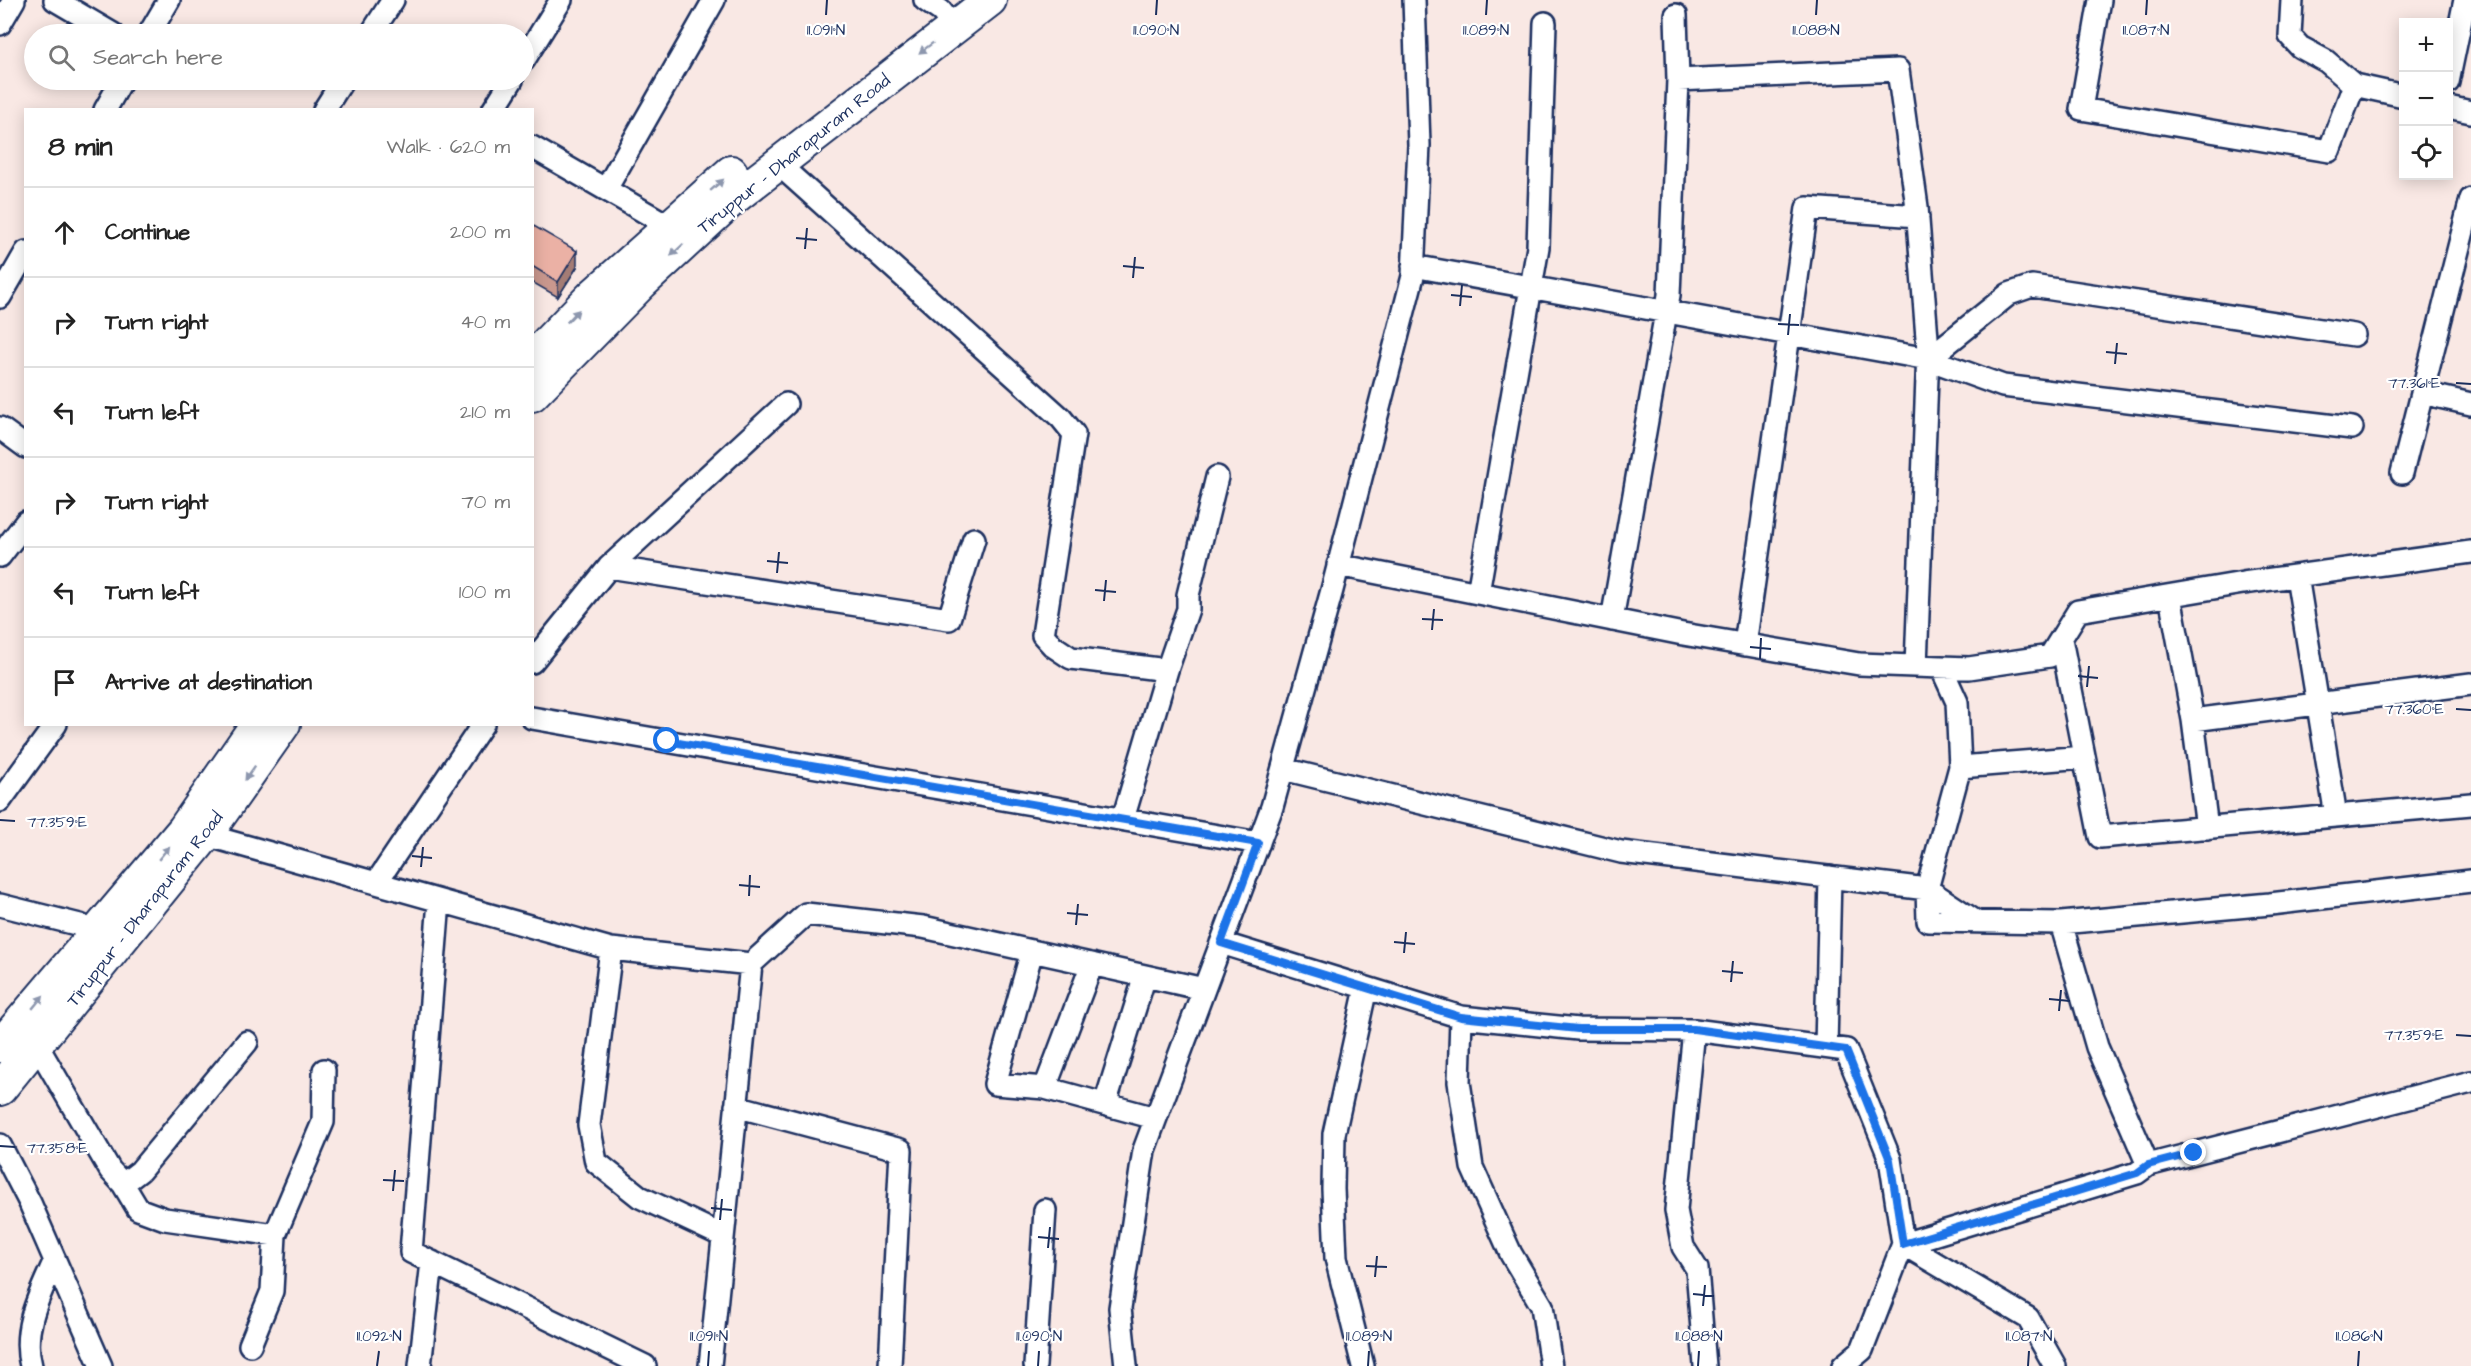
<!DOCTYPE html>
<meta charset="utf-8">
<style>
:root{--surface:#fff;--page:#f6f6f6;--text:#222;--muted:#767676;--line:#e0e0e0}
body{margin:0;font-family:"Architects Daughter",sans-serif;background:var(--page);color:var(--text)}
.controls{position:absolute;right:18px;top:18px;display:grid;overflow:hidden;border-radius:0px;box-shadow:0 3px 15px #0003}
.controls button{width:54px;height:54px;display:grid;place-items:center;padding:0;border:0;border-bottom:2px solid var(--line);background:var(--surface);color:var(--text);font:30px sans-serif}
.stop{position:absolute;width:18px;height:18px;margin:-14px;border:4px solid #1a73e8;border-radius:50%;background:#fff}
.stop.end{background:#1a73e8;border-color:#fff;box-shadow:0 2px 6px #0008}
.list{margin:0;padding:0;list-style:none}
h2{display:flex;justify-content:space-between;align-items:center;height:78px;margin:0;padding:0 24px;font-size:26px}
h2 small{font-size:20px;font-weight:400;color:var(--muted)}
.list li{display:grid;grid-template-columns:39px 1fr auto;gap:18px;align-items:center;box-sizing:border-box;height:90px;padding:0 24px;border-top:2px solid var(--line)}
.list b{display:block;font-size:22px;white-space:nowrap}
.list em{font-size:20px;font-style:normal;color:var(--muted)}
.icon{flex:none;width:33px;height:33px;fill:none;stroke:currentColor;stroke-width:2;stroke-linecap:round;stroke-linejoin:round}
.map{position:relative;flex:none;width:2471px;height:1366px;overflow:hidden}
.search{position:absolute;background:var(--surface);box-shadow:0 3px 15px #0003;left:24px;top:24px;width:510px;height:66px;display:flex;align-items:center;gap:15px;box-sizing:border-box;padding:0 21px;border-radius:33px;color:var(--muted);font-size:22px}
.panel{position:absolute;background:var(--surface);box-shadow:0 3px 15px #0003;left:24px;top:108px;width:510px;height:618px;border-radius:0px}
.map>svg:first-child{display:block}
</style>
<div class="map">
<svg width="2471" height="1366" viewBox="0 0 2471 1366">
<rect width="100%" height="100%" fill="#f9e8e4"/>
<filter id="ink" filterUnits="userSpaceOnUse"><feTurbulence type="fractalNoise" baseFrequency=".0167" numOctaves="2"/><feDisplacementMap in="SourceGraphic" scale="12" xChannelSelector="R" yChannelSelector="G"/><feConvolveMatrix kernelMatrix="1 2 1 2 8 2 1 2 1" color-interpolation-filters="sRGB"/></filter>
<g filter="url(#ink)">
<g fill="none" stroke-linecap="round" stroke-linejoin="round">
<g stroke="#1b2f5e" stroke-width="26">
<path id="minor" d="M55 0 113 34
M925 0 941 11 954 27
M2100 0 2081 109 2329 151 2354 85
M2292 0 2290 36 2300 47 2326 61 2354 85 2404 96
M0 24 14 0
M149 34 169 0
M371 34 393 0
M524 60 561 0
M1678 80 1898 70 1917 207 1928 351 1916 666
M2448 82 2465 0
M2448 107 2471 112
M105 110 122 80
M324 110 343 80
M493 110 512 80
M532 147 669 226
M777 163 1061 418 1074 434 1043 635 1053 646 1071 658 1167 670
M606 189 714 0
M1413 266 1928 359 2003 386 2352 428
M0 297 26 252
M1928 359 2009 294 2032 286 2354 335
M2422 393 2471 404
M0 428 26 447
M2402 473 2471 199
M0 556 26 522
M1338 565 1683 634 1859 664 1969 668 2050 656 2078 611 2243 583 2471 552
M609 567 949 619 974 539
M2297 576 2336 816
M1478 593 1538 247 1545 23
M2170 596 2193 720 2207 828
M1612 620 1669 295 1678 80 1676 15
M2061 639 2100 837 2471 804
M1745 645 1807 208 1918 216
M532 662 609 567 786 404
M1941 667 1957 702 1960 767 1927 889 1975 921
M532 718 1259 843
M2193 720 2471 684
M1960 767 2084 757
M1283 769 1621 852 1927 889 1928 921 2061 923 2270 904 2471 881
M0 801 56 724
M1123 819 1167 670 1188 609V595L1217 477
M195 832 611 949 751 964 806 914 923 927 1204 989
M376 883 483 724
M439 901 411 1252 645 1366
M0 905 80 925 95 932
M2061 923 2097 1047 2148 1165
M1221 943 1461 1017 1459 1082 1472 1167 1511 1254 1542 1306 1551 1366
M611 949 589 1125 596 1162 640 1197 723 1236
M1032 951 995 1084 1045 1088 1155 1118
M1461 1017 1578 1029 1694 1030 1846 1050 1890 1159 1903 1244 1862 1350 1843 1366
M1694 1030 1676 1210 1683 1247 1697 1269 1705 1366
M37 1045 110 1170 123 1184 138 1209 165 1219 275 1235
M1826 1047 1830 877
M1045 1088 1092 964
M1105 1104 1145 976
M736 1106 901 1150 890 1366
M0 1145 30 1203 101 1366
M123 1184 140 1171 247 1042
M1903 1244 2137 1173 2148 1165 2471 1082
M1903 1244 2028 1318 2055 1366
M250 1345 272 1291 275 1235 323 1122 324 1070
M31 1366C21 1328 40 1294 55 1260
M420 1366 432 1262
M710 1366 751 964
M1035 1366 1045 1210
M1126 1366 1120 1308 1144 1150 1272 807 1332 590 1413 276 1419 145 1414 0
M1363 1366 1336 1258 1333 1189 1334 1134 1366 988"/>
</g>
<g stroke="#1b2f5e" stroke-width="36">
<path id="highway" d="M532 358 592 296 731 172
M532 395 642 283 734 198 990 0
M0 1046 184 829 257 724
M0 1089 206 835 284 724"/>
</g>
<use href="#minor" stroke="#fff" stroke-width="21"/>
<use href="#highway" stroke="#fff" stroke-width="32"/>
</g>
<path fill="#ca988e" stroke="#1b2f5e" stroke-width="1.5" d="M532 225 577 267 558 297 532 282Z"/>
<path fill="#a47c74" stroke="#1b2f5e" stroke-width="1.5" d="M577 251V267L558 297V282Z"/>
<path fill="#ebb1a5" stroke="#1b2f5e" stroke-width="1.5" d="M532 225 577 251 558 282 532 266Z"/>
<defs><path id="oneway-solid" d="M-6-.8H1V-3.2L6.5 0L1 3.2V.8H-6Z" transform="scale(1.5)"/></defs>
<g fill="#8d97ae">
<use href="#oneway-solid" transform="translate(926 48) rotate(143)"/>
<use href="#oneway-solid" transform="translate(717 185) rotate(-41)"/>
<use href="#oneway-solid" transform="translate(677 250) rotate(137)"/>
<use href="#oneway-solid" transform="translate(573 316) rotate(-46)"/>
<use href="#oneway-solid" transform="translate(250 773) rotate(125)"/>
<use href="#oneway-solid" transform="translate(164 853) rotate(-50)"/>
<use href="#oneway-solid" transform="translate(38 1002) rotate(-50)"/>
</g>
</g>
<g fill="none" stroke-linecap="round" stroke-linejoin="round" filter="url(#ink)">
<path stroke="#1a73e8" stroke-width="8" d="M667 741 1258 843 1221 943 1461 1017 1578 1029H1694L1846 1050 1890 1160 1903 1244 2137 1173 2148 1165 2194 1153"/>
</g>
<path fill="none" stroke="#1b2f5e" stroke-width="2" d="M826 15 827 0M1156 15 1157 0M1486 15 1487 0M1816 15 1817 0M2146 15 2147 0M796 238 817 240M805 249 807 228M1123 266 1144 268M1133 278 1135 257M1451 295 1472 297M1460 306 1462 285M1778 324 1799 325M1788 335 1790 314M2106 352 2127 354M2115 364 2117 343M2456 383 2471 384M767 561 788 563M777 573 779 552M1095 590 1116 592M1104 601 1106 580M1422 619 1443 620M1432 630 1434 609M1750 647 1771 649M1760 659 1761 638M2078 676 2098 678M2087 687 2089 666M2456 709 2471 710M0 820 15 821M412 856 432 858M421 867 423 847M739 885 760 887M749 896 750 875M1067 913 1088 915M1076 925 1078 904M1394 942 1415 944M1404 953 1406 932M1722 971 1743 973M1731 982 1733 961M2049 999 2070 1001M2059 1011 2061 990M2456 1035 2471 1036M0 1146 15 1147M383 1180 404 1181M393 1191 395 1170M711 1208 732 1210M720 1220 722 1199M1038 1237 1059 1239M1048 1248 1050 1227M1366 1266 1387 1267M1375 1277 1377 1256M1693 1294 1714 1296M1703 1306 1705 1285M377 1366 379 1351M708 1366 709 1351M1038 1366 1039 1351M1368 1366 1369 1351M1698 1366 1699 1351M2028 1366 2029 1351M2358 1366 2359 1351"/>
<g text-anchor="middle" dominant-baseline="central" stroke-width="4.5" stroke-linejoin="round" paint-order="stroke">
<g font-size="18" fill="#1b2f5e" stroke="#fff">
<text transform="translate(794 154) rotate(-39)">Tiruppur - Dharapuram Road</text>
<text transform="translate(145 909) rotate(-52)">Tiruppur - Dharapuram Road</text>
</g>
</g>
<g font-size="15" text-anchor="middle" fill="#1b2f5e" stroke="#fff" stroke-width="4.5" stroke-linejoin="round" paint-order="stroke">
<text x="826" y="35">11.091°N</text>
<text x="1156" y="35">11.090°N</text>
<text x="1486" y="35">11.089°N</text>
<text x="1816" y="35">11.088°N</text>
<text x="2146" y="35">11.087°N</text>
<text x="2414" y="388">77.361°E</text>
<text x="2414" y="714">77.360°E</text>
<text x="57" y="827">77.359°E</text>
<text x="2414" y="1040">77.359°E</text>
<text x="57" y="1153">77.358°E</text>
<text x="379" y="1341">11.092°N</text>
<text x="709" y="1341">11.091°N</text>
<text x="1039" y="1341">11.090°N</text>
<text x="1369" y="1341">11.089°N</text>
<text x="1699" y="1341">11.088°N</text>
<text x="2029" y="1341">11.087°N</text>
<text x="2359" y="1341">11.086°N</text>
</g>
</svg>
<div class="controls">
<button>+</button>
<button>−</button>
<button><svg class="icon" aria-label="locate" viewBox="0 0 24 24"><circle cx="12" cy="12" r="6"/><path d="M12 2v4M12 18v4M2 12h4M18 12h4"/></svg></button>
</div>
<div class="stop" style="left:667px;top:741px"></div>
<div class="stop end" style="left:2194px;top:1153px"></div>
<div class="search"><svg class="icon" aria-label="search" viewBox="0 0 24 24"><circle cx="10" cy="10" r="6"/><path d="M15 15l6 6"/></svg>Search here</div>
<section class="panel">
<h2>8 min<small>Walk · 620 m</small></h2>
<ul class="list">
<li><svg class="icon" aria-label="ahead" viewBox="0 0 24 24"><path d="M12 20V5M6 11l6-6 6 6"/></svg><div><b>Continue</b></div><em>200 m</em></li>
<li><svg class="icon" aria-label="right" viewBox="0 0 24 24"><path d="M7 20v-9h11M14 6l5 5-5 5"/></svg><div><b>Turn right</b></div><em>40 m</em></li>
<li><svg class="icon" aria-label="left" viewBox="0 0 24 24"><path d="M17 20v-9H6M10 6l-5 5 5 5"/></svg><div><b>Turn left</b></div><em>210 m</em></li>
<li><svg class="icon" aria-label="right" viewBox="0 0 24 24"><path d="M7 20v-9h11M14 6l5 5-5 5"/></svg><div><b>Turn right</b></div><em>70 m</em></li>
<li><svg class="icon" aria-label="left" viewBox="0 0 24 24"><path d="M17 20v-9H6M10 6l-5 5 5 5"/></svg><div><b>Turn left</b></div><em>100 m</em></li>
<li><svg class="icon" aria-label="arrive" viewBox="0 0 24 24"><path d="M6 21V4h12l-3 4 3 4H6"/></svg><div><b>Arrive at destination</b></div></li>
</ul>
</section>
</div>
